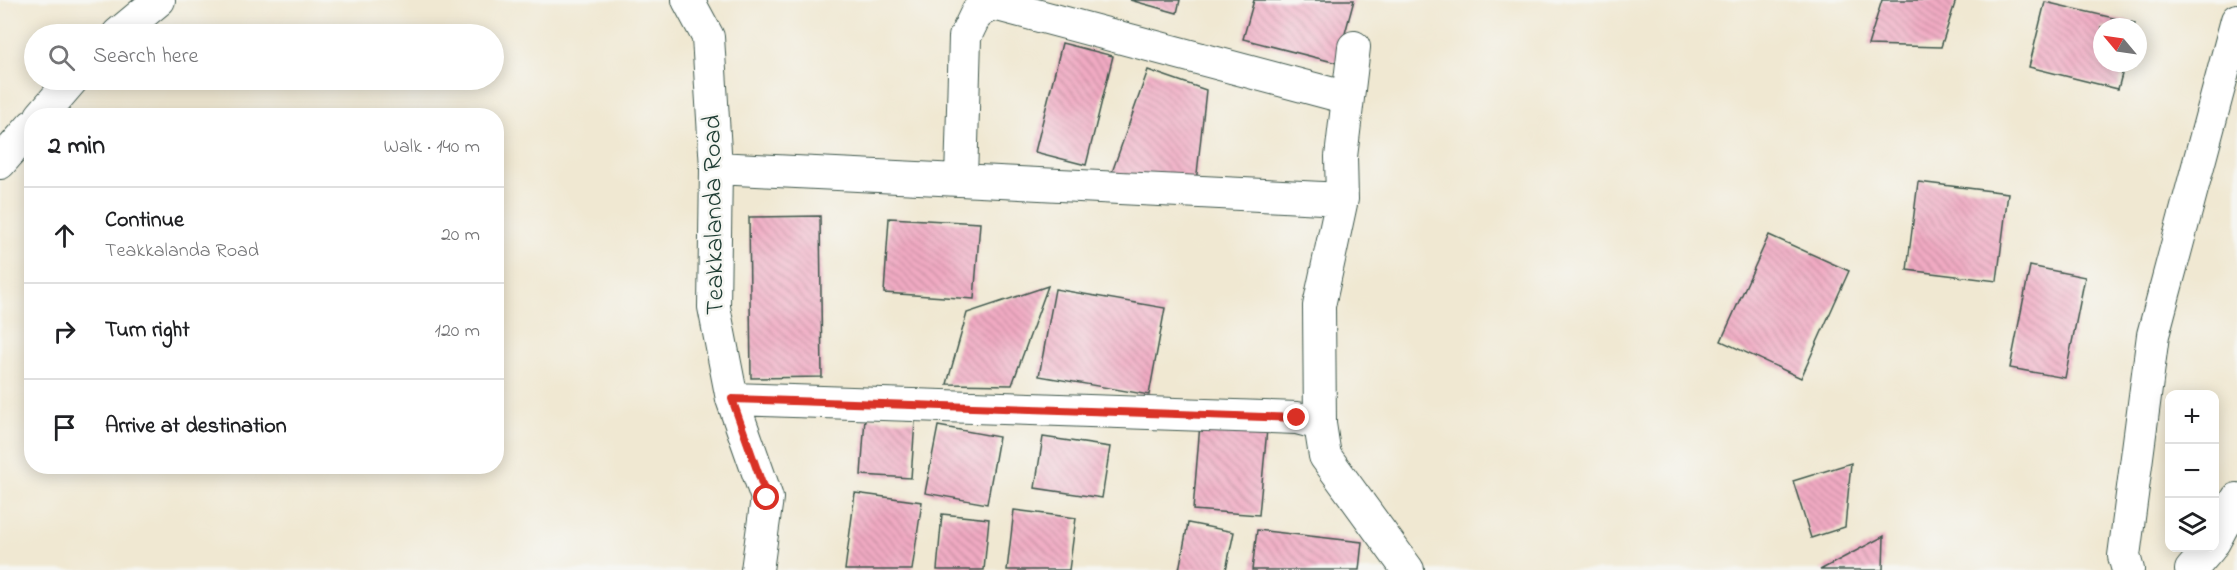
<!DOCTYPE html>
<meta charset="utf-8">
<style>
:root{--surface:#fff;--page:#f2f2f2;--text:#202124;--muted:#757577;--line:#e0e0e0}
body{margin:0;font-family:"Indie Flower",sans-serif;background:var(--page);color:var(--text)}
.controls{position:absolute;right:18px;bottom:18px;display:grid;overflow:hidden;border-radius:12px;box-shadow:0 3px 15px #0003}
.controls button{width:54px;height:54px;display:grid;place-items:center;padding:0;border:0;border-bottom:2px solid var(--line);background:var(--surface);color:var(--text);font:30px sans-serif}
.compass{position:absolute;left:2093px;top:18px;width:54px;height:54px;border-radius:50%;background:var(--surface);box-shadow:0 3px 15px #0003;rotate:299deg}
.stop{position:absolute;width:18px;height:18px;margin:-14px;border:4px solid #d93025;border-radius:50%;background:#fff}
.stop.end{background:#d93025;border-color:#fff;box-shadow:0 2px 6px #0008}
.list{margin:0;padding:0;list-style:none}
h2{display:flex;justify-content:space-between;align-items:center;height:78px;margin:0;padding:0 24px;font-size:26px}
h2 small{font-size:20px;font-weight:400;color:var(--muted)}
.list li{display:grid;grid-template-columns:39px 1fr auto;gap:18px;align-items:center;box-sizing:border-box;height:96px;padding:0 24px;border-top:2px solid var(--line)}
.list b{display:block;font-size:22px;white-space:nowrap}
.list p{margin:0;font-size:20px;white-space:nowrap;color:var(--muted)}
.list em{font-size:20px;font-style:normal;color:var(--muted)}
.icon{flex:none;width:33px;height:33px;fill:none;stroke:currentColor;stroke-width:2;stroke-linecap:round;stroke-linejoin:round}
.map{position:relative;flex:none;width:2237px;height:570px;overflow:hidden}
.search{position:absolute;background:var(--surface);box-shadow:0 3px 15px #0003;left:24px;top:24px;width:480px;height:66px;display:flex;align-items:center;gap:15px;box-sizing:border-box;padding:0 21px;border-radius:33px;color:var(--muted);font-size:22px}
.panel{position:absolute;background:var(--surface);box-shadow:0 3px 15px #0003;left:24px;top:108px;width:480px;height:366px;border-radius:24px}
.map>svg:first-child{display:block}
</style>
<div class="map">
<svg width="2237" height="570" viewBox="0 0 2237 570">
<defs>
<pattern id="building-back-hatch" width="6" height="6" patternUnits="userSpaceOnUse" patternTransform="scale(1.5)"><rect width="6" height="6" fill="#f1aac3"/><path d="M-1 5l2 2M0 0l6 6M5-1l2 2" fill="none" stroke="#c38c9f"/></pattern>
</defs>
<rect width="100%" height="100%" fill="#f6f6f2"/>
<filter id="ink" filterUnits="userSpaceOnUse"><feTurbulence type="fractalNoise" baseFrequency=".0167" numOctaves="2"/><feDisplacementMap in="SourceGraphic" scale="12" xChannelSelector="R" yChannelSelector="G"/><feConvolveMatrix kernelMatrix="1 2 1 2 8 2 1 2 1" color-interpolation-filters="sRGB"/></filter>
<filter id="wash" filterUnits="userSpaceOnUse"><feTurbulence type="fractalNoise" baseFrequency=".008" numOctaves="4" result="noise"/><feDisplacementMap in="SourceGraphic" scale="24" xChannelSelector="R" yChannelSelector="G"/><feGaussianBlur stdDeviation="1.35" result="paint"/><feColorMatrix in="noise" values="0 0 0 0 0 0 0 0 0 0 0 0 0 0 0 0 0 1.4 0 .05"/><feComposite in="paint" operator="in"/></filter>
<g filter="url(#wash)">
<rect width="100%" height="100%" fill="#f0e8d2"/>
<g id="blocks">
<path fill="url(#building-back-hatch)" d="M1130 0H1180L1177 13Z
M1254 0H1354L1337 63 1243 39Z
M1882 0H1956L1941 47 1868 45Z
M2045 2 2135 23 2134 27H2102V63H2125L2118 89 2029 67Z
M1062 43 1113 56 1086 165 1035 152Z
M1148 70 1206 90 1196 183 1111 175Z
M1918 182 2008 193 1997 281 1907 270Z
M820 216 822 377 751 378 749 217Z
M889 218 980 223 974 299 884 293Z
M1769 235 1849 271 1801 378 1721 341Z
M2030 266 2085 277 2065 378 2010 368Z
M1048 286 1012 385 947 384 967 313Z
M1055 289 1165 308 1149 395 1039 376Z
M865 418 915 421 911 478 861 475Z
M1200 424 1267 429 1259 515 1193 510Z
M938 426 999 437 987 504 925 493Z
M1043 437 1110 447 1102 498 1035 488Z
M1851 463 1845 527 1811 538 1793 481Z
M855 493 922 502 912 570H845Z
M1014 510 1076 518 1069 570H1007Z
M942 514 989 519 984 570H937Z
M1188 523 1234 532 1226 570H1179Z
M1257 530 1362 542 1359 570H1252Z
M1884 536 1883 570H1820Z"/>
</g>
</g>
<g filter="url(#ink)">
<use href="#blocks" fill-opacity="0" stroke="#3e574c" stroke-width="1.5"/>
<g fill="none" stroke-linecap="round" stroke-linejoin="round">
<g stroke="#3e574c" stroke-width="34">
<path id="minor" d="M688 0 708 37 716 168 714 307 732 399 767 498 757 570
M118 34 159 0
M1354 47 1341 157 1342 199 1319 306 1320 424 1325 456 1408 570
M41 116 72 80
M0 163 32 126
M716 168 1342 199
M961 180 965 37 977 12 994 4 1348 98
M732 399 1297 418 1320 424
M2214 542 2237 499
M2128 570 2124 556 2153 335 2237 20
M2191 570 2210 548"/>
</g>
<use href="#minor" stroke="#fff" stroke-width="32"/>
</g>
</g>
<g fill="none" stroke-linecap="round" stroke-linejoin="round" filter="url(#ink)">
<path stroke="#d93025" stroke-width="8" d="M767 498 732 399 1297 418"/>
</g>
<g text-anchor="middle" dominant-baseline="central" stroke-width="5" stroke-linejoin="round" paint-order="stroke">
<g font-size="26" fill="#1f3d34" stroke="#f6f6f2">
<text transform="translate(715 215) rotate(-91)">Teakkalanda Road</text>
</g>
</g>
</svg>
<div class="controls">
<button>+</button>
<button>−</button>
<button><svg class="icon" aria-label="layers" viewBox="0 0 24 24"><path d="M12 4l9 5-9 5-9-5zM3 14l9 5 9-5"/></svg></button>
</div>
<svg class="compass" viewBox="-18 -18 36 36"><path d="M0-13l5 13h-10z" fill="#e53935"/><path d="M0 13l5-13h-10z" fill="#757577"/></svg>
<div class="stop" style="left:767px;top:498px"></div>
<div class="stop end" style="left:1297px;top:418px"></div>
<div class="search"><svg class="icon" aria-label="search" viewBox="0 0 24 24"><circle cx="10" cy="10" r="6"/><path d="M15 15l6 6"/></svg>Search here</div>
<section class="panel">
<h2>2 min<small>Walk · 140 m</small></h2>
<ul class="list">
<li><svg class="icon" aria-label="ahead" viewBox="0 0 24 24"><path d="M12 20V5M6 11l6-6 6 6"/></svg><div><b>Continue</b><p>Teakkalanda Road</p></div><em>20 m</em></li>
<li><svg class="icon" aria-label="right" viewBox="0 0 24 24"><path d="M7 20v-9h11M14 6l5 5-5 5"/></svg><div><b>Turn right</b></div><em>120 m</em></li>
<li><svg class="icon" aria-label="arrive" viewBox="0 0 24 24"><path d="M6 21V4h12l-3 4 3 4H6"/></svg><div><b>Arrive at destination</b></div></li>
</ul>
</section>
</div>
